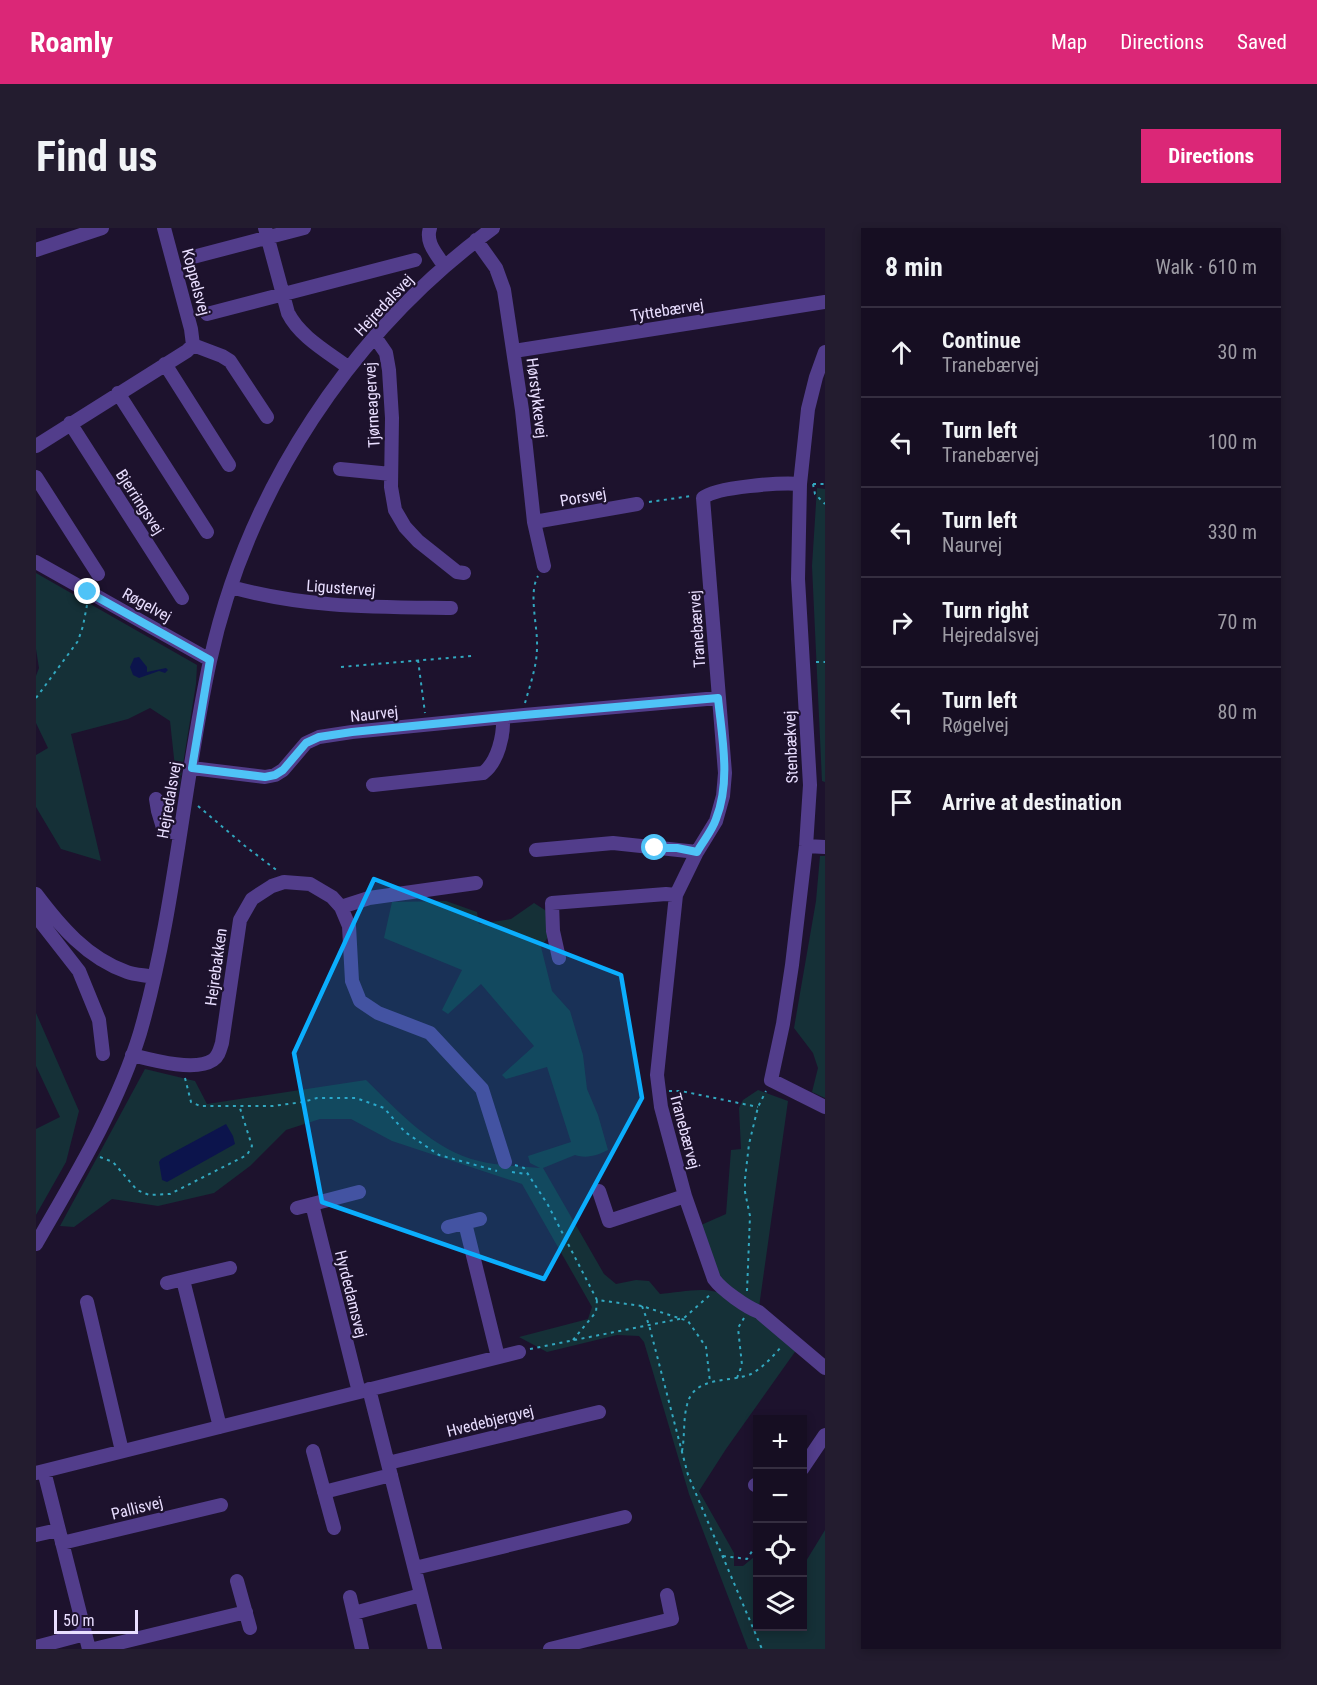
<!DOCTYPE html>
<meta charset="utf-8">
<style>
:root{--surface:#160e22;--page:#231c2f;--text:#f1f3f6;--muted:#9e9ca5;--line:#352e40;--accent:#db2777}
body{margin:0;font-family:"Roboto Condensed",sans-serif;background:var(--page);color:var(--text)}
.controls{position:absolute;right:18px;bottom:18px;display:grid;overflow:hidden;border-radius:0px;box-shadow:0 3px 9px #0003}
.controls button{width:54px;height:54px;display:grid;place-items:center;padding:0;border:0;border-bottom:2px solid var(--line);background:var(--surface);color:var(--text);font:30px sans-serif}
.scale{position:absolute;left:18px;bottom:15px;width:84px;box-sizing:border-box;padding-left:6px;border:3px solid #e9deff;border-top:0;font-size:16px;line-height:21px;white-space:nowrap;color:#e9deff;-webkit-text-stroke:4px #1d122d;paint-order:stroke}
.stop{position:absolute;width:18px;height:18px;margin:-14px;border:4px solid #4fc3f7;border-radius:50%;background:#fff}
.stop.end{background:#4fc3f7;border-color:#fff;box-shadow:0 2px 6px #0008}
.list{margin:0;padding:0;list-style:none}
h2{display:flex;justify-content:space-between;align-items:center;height:78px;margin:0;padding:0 24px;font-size:26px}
h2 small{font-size:20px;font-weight:400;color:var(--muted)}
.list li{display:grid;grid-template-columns:39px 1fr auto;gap:18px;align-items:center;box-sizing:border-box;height:90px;padding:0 24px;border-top:2px solid var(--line)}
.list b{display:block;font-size:22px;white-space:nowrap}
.list p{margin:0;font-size:20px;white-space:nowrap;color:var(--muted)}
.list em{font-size:20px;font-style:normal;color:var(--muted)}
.icon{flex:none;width:33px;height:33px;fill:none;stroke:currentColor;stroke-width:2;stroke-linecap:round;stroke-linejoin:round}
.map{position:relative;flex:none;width:789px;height:1421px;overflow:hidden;border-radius:0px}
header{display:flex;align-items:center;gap:36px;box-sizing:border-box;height:84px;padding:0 30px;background:var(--accent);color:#fff}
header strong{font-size:28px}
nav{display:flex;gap:33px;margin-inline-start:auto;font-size:21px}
.intro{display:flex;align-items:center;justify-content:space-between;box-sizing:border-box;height:144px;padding:0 36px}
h1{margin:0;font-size:42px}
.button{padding:15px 27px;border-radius:0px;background:var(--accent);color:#fff;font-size:21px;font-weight:700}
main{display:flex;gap:36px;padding:0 36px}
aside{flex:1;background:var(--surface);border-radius:0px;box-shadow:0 3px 9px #0003}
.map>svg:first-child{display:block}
</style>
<header>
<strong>Roamly</strong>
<nav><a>Map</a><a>Directions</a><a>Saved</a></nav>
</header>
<div class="intro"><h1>Find us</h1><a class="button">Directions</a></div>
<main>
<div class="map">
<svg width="789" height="1421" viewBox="0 0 789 1421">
<rect width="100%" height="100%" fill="#1d122d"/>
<path fill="#153037" d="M781 260 789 261V554L786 553 776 338Z
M0 345 161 437 160 456 142 567 134 493 114 480 92 491 35 506 65 633 25 621 0 579V527L12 520 0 495V448L3 440 0 421Z
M784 628H789V870L776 864 782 840 777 825 758 800 780 673Z
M410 673 441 684 443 696 475 691 498 675 512 684 515 705 505 719 516 763 534 783 547 827 551 861 562 887 572 922C562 927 551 931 539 927L507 940 568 1046 580 1056 600 1052 613 1053 624 1066C639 1065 662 1060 676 1063 703 1067 740 1103 761 1121L690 1221 663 1263 698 1325V1338H707L718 1329 721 1330 722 1398H766L767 1338 789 1302V1421H712L653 1266 608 1114 603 1108 581 1107 511 1124 483 1109 552 1091 556 1079 486 956 356 913 315 891H284L250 902 214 938 178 965 122 978 76 971 38 999 24 998 109 841 159 853 171 876 330 852C363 884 397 922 443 933 463 938 484 938 504 940L494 935 492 928 535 914 511 839 470 851 466 847 498 818 445 756 412 786 406 782 426 742 348 710 356 674Z
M0 785 43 883 30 934 0 987V901L24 889 0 838Z
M722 862 752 873 723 1079 705 1068 683 1049 665 997 690 986 695 922 705 921 703 880 707 872Z"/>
<path fill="#0c144c" d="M103 429 111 439V444L130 440 132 442 129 445 123 443 103 450 97 447 94 439 98 430Z
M190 896 197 908 199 916 131 954 126 952 123 934 125 931Z"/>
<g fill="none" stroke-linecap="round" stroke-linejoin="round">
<path stroke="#32a7bf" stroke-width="2" stroke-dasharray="3 4.5" stroke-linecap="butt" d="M777 256H789
M777 256 779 266 789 276
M613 274 655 268
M382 432 389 485
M780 434H789
M305 439 436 428
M0 470 42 413 47 398 51 377
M489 475C494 457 501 438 501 419 502 399 492 365 502 348
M162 578 209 618 243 644
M149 850 155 874 164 878H237L267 874 281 870H320L348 880 369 904 403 927 461 943
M633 863H645L722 879
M64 929 77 934 101 962 113 967 134 966 211 927 216 918 203 877
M479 937 488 940 512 977 561 1072 606 1078 652 1093 670 1119 674 1154
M476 944 491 946
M711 1063 714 988 709 964V951L713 916 722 879 730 863
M606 1078 613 1097 652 1247 726 1421
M537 1112 560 1084 561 1072
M494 1121 648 1090 674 1067
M701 1150 706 1137 702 1100 708 1090
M646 1223C649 1208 647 1192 651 1177 658 1147 694 1155 715 1146 728 1139 737 1128 746 1118
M687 1328 711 1331 722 1314"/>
<path stroke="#523d8b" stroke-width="14" d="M128 0 155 101 157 117
M229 0 252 85C264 109 292 124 313 140
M394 0C389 15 401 26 408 38
M440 12 460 40 468 62 486 182 498 294 508 338
M0 22 66 0
M157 29 268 0
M171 86 379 32
M339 109 350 125 353 142 356 190 355 259 359 282 369 299 382 313 421 344 428 345
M478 123 789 74
M789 124 780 149 772 181 764 256 762 351 774 557 770 618 756 737 747 796 735 852 789 879
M129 136 193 237
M82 165 171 304
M34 195 146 370
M0 218 151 123 157 117 186 128 194 133 231 189
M304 241 355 246
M0 249 62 346
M764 256C747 254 679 259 667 270L689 545 687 568 680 593 661 624 640 667 621 847 625 879 649 968 678 1051C686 1062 710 1079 723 1084L789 1140
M498 294 601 276
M0 334 174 432
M195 359C270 380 338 379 415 380
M156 540 229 549 239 547 247 542 270 515 283 509 316 504 488 487 682 470
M337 557 447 545C462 534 468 507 467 489
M120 571 122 583 128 603 144 605
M770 618 789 619
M500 622 577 615 661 624
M0 666C24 698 51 730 91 744 99 747 110 747 118 749
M9 678 4 683V693L43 743 63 792 67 826
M305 679 333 670 440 655
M523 730 517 703 516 675 630 666 640 667
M96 827C116 832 159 844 177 832 183 828 184 821 186 815L204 692 216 671 236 658 248 654 274 656 296 669 305 679 313 698 316 753 324 773 342 785 394 805 446 861 469 934
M563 963 573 993 649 968
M276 976 323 1164
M261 980 323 964
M429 995 462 1129
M412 999 444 991
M0 1016C39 948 81 880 104 805 139 684 147 556 174 433 211 262 316 103 457 0
M147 1052 184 1199
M131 1055 194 1040
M51 1074 86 1223
M333 1161 399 1421
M277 1223 298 1300
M352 1235 563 1184
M766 1241 789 1207
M8 1243 53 1421
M0 1245 483 1124
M719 1257 722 1258
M288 1264 355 1247
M0 1307 22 1302
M26 1315 185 1277
M379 1340 589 1289
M201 1353 214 1400
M314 1369 326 1421
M318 1385 385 1367
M0 1419 49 1406
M58 1421 210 1384
M514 1421 636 1391 631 1367"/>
</g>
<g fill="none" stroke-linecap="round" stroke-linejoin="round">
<path stroke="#4fc3f7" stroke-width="8" d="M52 364 174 432 156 540 229 549 239 547 247 542 270 515 283 509 316 504 488 487 682 470C686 510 695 553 680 591 676 603 667 613 661 624L641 620H619"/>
</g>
<path fill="#0baefd" fill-opacity="0.2" stroke="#0baefd" stroke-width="4.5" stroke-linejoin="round" d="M338 651 585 747 606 870 508 1051 286 974 258 825Z"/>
<g text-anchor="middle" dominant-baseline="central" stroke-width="4.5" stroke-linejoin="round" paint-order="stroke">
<g font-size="16" fill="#e9deff" stroke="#1d122d">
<text transform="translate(160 54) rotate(75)">Koppelsvej</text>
<text transform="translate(348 77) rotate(-47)">Hejredalsvej</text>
<text transform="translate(631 82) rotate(-9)">Tyttebærvej</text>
<text transform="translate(501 170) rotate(83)">Hørstykkevej</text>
<text transform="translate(336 177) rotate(-93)">Tjørneagervej</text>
<text transform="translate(547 269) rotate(-10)">Porsvej</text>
<text transform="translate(104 274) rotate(57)">Bjerringsvej</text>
<text transform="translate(305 360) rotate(4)">Ligustervej</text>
<text transform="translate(111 377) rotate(29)">Røgelvej</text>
<text transform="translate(661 401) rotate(-94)">Tranebærvej</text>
<text transform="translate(338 486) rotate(-6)">Naurvej</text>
<text transform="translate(755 519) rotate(-92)">Stenbækvej</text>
<text transform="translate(133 572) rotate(-80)">Hejredalsvej</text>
<text transform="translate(180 739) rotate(-82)">Hejrebakken</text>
<text transform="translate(649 903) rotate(75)">Tranebærvej</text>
<text transform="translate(315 1066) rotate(76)">Hyrdedamsvej</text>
<text transform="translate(454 1193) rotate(-14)">Hvedebjergvej</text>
<text transform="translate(101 1280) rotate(-14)">Pallisvej</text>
</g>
</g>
</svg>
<div class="controls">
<button>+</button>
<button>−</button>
<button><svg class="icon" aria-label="locate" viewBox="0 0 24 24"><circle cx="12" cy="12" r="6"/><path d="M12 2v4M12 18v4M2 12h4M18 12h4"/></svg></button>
<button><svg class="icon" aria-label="layers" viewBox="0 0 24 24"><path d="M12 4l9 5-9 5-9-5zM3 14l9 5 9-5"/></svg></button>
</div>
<div class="scale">50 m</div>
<div class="stop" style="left:619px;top:620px"></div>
<div class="stop end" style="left:52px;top:364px"></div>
</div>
<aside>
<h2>8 min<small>Walk · 610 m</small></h2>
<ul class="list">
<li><svg class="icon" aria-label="ahead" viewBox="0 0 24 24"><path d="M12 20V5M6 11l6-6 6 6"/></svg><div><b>Continue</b><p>Tranebærvej</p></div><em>30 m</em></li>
<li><svg class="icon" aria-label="left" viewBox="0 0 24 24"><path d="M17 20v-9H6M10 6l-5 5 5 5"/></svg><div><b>Turn left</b><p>Tranebærvej</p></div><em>100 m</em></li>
<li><svg class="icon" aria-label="left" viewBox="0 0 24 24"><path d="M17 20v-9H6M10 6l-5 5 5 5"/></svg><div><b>Turn left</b><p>Naurvej</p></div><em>330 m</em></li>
<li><svg class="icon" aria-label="right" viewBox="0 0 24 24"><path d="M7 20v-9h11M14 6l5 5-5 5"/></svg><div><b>Turn right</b><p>Hejredalsvej</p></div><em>70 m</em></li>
<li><svg class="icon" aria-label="left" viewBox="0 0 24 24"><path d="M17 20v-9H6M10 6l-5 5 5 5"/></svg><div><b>Turn left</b><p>Røgelvej</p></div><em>80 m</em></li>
<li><svg class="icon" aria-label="arrive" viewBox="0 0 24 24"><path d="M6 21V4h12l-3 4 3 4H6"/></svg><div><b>Arrive at destination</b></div></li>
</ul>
</aside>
</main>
